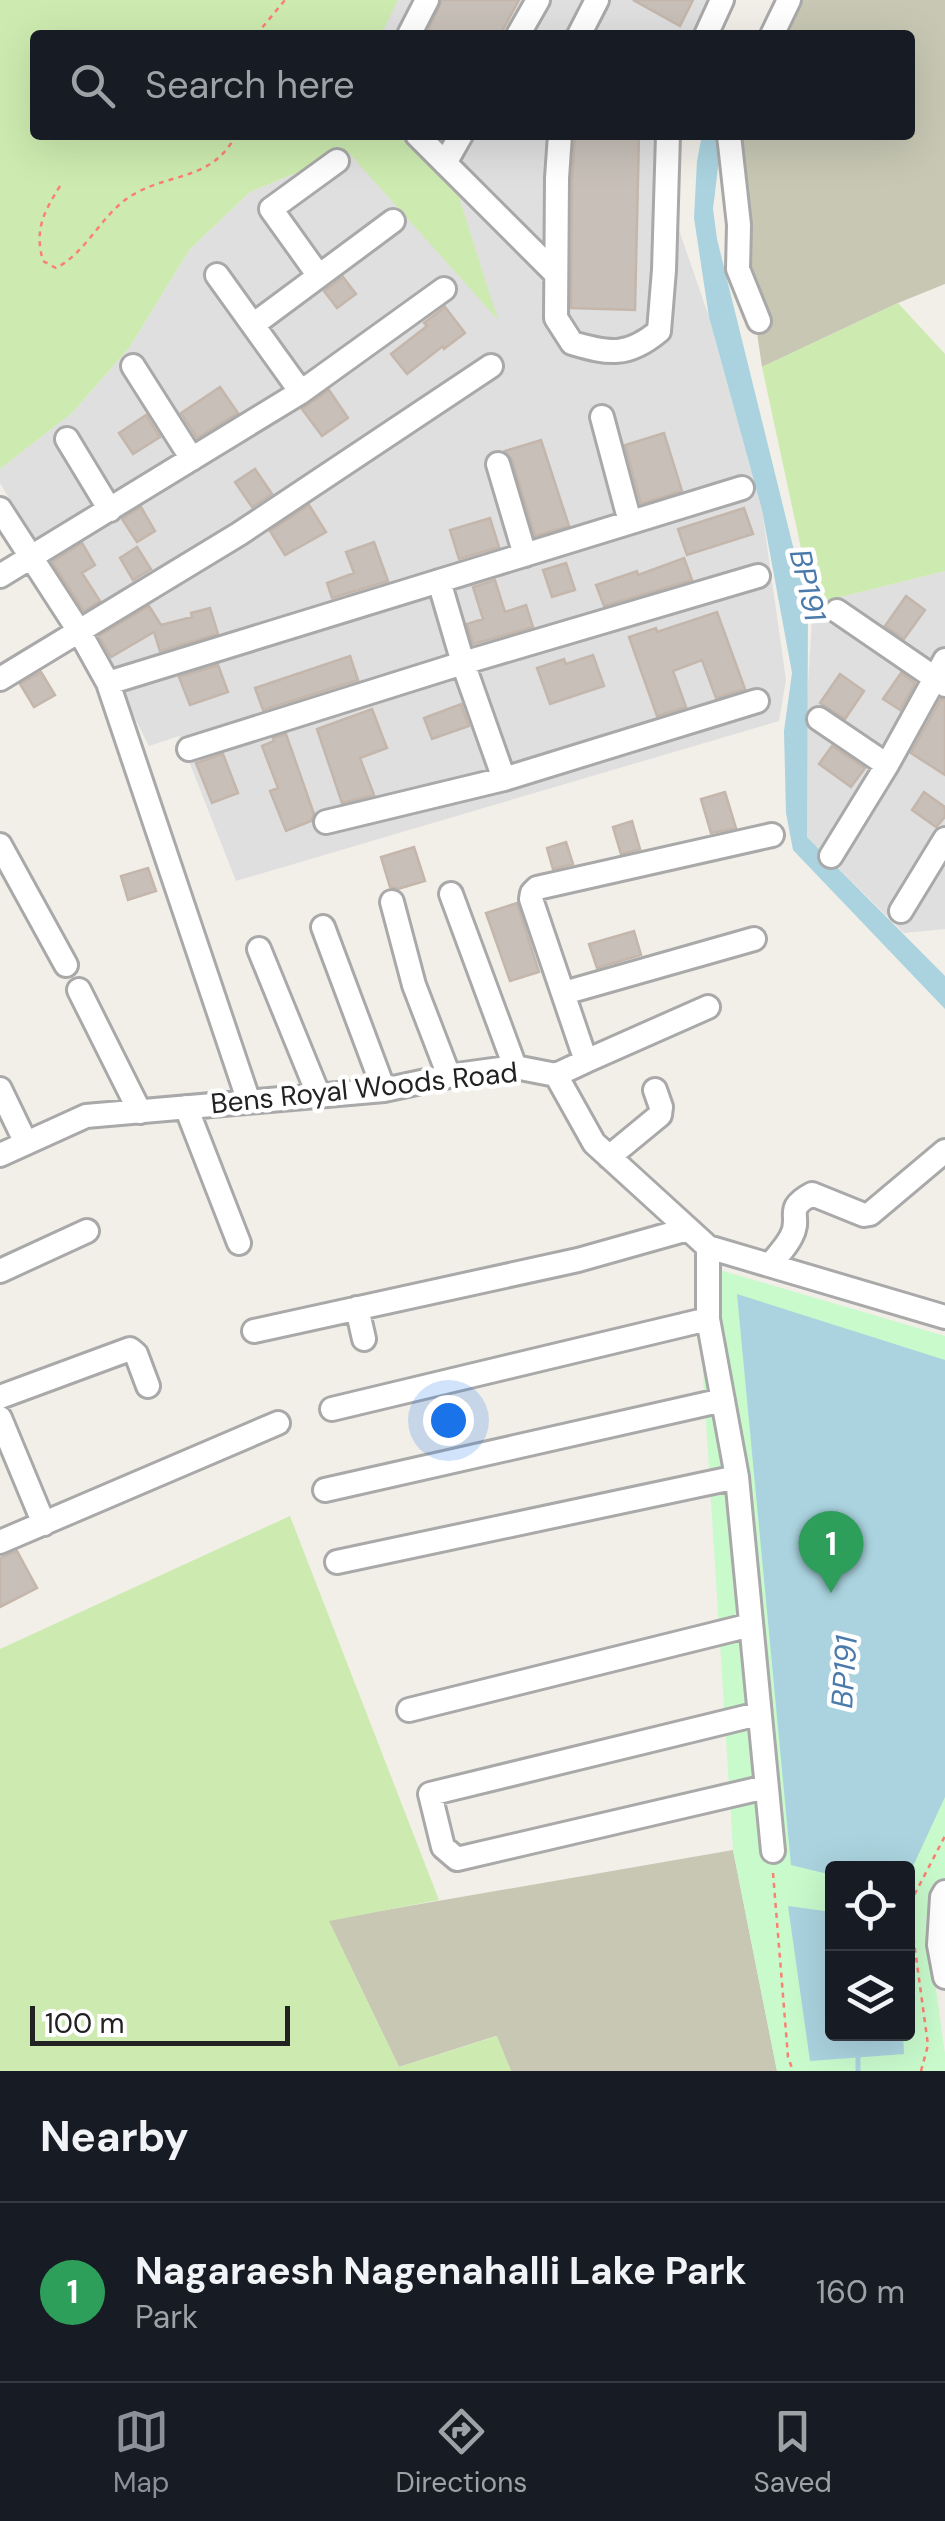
<!DOCTYPE html>
<style>
:root{--surface:#171b24;--page:#20242c;--text:#f1f3f6;--muted:#9ea1a6;--line:#363941;--accent:#8c9099}
body{margin:0;font-family:"DM Sans",sans-serif;background:var(--page);color:var(--text)}
.controls{position:absolute;right:30px;bottom:30px;display:grid;overflow:hidden;border-radius:10px;box-shadow:0 10px 40px #0002}
.controls button{width:90px;height:90px;display:grid;place-items:center;padding:0;border:0;border-bottom:2px solid var(--line);background:var(--surface);color:var(--text);font:50px sans-serif}
.scale{position:absolute;left:30px;bottom:25px;width:260px;box-sizing:border-box;padding-left:10px;border:5px solid #222;border-top:0;font-size:28px;line-height:35px;white-space:nowrap;color:#222;-webkit-text-stroke:8px #fff;paint-order:stroke}
.you{position:absolute;left:448px;top:1420px;width:35px;height:35px;margin:-25px;border:8px solid #fff;border-radius:50%;background:#1a73e8;box-shadow:0 0 0 15px #1a73e833}
.badge{display:grid;place-items:center;width:65px;height:65px;border-radius:50%;background:var(--accent);color:#fff;font-size:32px;font-weight:700}
.pin{position:absolute;translate:-50% -82px;filter:drop-shadow(0 2px 5px #0008)}
.pin::after{content:'';position:absolute;top:52px;width:35px;height:30px;background:inherit;clip-path:polygon(0 0,100% 0,50% 100%)}
.list{margin:0;padding:0;list-style:none}
h2{display:flex;justify-content:space-between;align-items:center;height:130px;margin:0;padding:0 40px;font-size:42px}
h2 small{font-size:32px;font-weight:400;color:var(--muted)}
.list li{display:grid;grid-template-columns:65px 1fr auto;gap:30px;align-items:center;box-sizing:border-box;height:180px;padding:0 40px;border-top:2px solid var(--line)}
.list b{display:block;font-size:38px;white-space:nowrap}
.list p{margin:0;font-size:32px;white-space:nowrap;color:var(--muted)}
.list em{font-size:32px;font-style:normal;color:var(--muted)}
.icon{flex:none;width:55px;height:55px;fill:none;stroke:currentColor;stroke-width:2;stroke-linecap:round;stroke-linejoin:round}
.map{position:relative;flex:none;width:945px;height:2071px;overflow:hidden}
.search{position:absolute;background:var(--surface);box-shadow:0 10px 40px #0002;left:30px;right:30px;top:30px;height:110px;display:flex;align-items:center;gap:25px;box-sizing:border-box;padding:0 35px;border-radius:10px;color:var(--muted);font-size:38px}
.sheet{height:310px;background:var(--surface)}
nav{display:flex;justify-content:space-around;align-items:center;box-sizing:border-box;height:140px;border-top:2px solid var(--line);background:var(--surface);font-size:28px;color:var(--muted)}
nav a{display:grid;justify-items:center;gap:5px}
nav .on{color:var(--accent)}
.map>svg:first-child{display:block}
</style>
<div class="map">
<svg width="945" height="2071" viewBox="0 0 945 2071">
<rect width="100%" height="100%" fill="#f2efe9"/>
<path fill="#e0dfdf" d="M360 0H728L710 35H343Z
M334 135H683L667 195 709 317 762 510 786 680 779 721 236 881 179 736 149 746 107 663 0 483V469L72 413 129 348 190 249 250 192 348 152Z
M945 571V929L904 933 807 837 803 764 813 604Z"/>
<path fill="#c7c7b4" d="M786 0H945V284L898 303 762 367 730 148 735 135H910V35H773Z
M733 1850 777 2071H511L496 2036 399 2067 328 1920Z"/>
<path fill="#cdebb0" d="M0 0H398L381 35H35V135H404L458 194 498 320 348 152 250 192 190 249 129 348 72 413 0 469Z
M898 303 945 354V571L813 604 762 367Z
M290 1516 439 1900 329 1921 399 2067 497 2036 511 2071H0V1649Z"/>
<path fill="#c8facc" fill-rule="evenodd" d="M696 1263 945 1336V1877L926 1917 945 2054V2071H777L733 1850ZM832 1868H908V2034H832Z"/>
<path fill="#aad3df" d="M702 135H722L713 209 717 239 808 607 807 837 945 976V1009L793 850 786 813 784 731 792 673 762 510 709 317 694 218 697 161Z
M737 1294 945 1360V1797L908 1877V1868H832V1875L791 1865Z
M788 1906 832 1912V2034H903L904 2054 810 2061Z"/>
<g fill="none" stroke-linecap="round" stroke-linejoin="round">
<path stroke="#aad3df" stroke-width="5" d="M858 2054V2071"/>
</g>
<path fill="#c7bfb8" stroke="#c4b6ab" stroke-width="2.5" d="M442 0H519L500 35H426Z
M633 0H693L680 26Z
M575 135H639L635 310 571 308 572 179Z
M343 277 356 294 337 308 324 291Z
M445 307 465 333 444 349 443 346 407 374 391 354 427 326 424 323Z
M220 387 238 413 197 438 181 413Z
M329 390 348 418 322 436 302 409Z
M146 415 160 437 133 454 119 433Z
M664 433 682 491 641 504 625 445Z
M541 440 569 526 535 536 512 460 505 451Z
M255 469 272 494 252 507 235 482Z
M309 505 326 532 285 555 270 531Z
M141 507 155 531 137 542 122 519Z
M744 508 753 534 687 555 678 529Z
M490 518 499 547 459 559 450 530Z
M374 542 388 581 332 598 327 583 354 573 346 552Z
M82 543 95 565 82 573 100 601 84 611 52 562Z
M137 547 151 569 133 580 120 558Z
M684 558 692 580 604 606 596 585 637 571 638 575Z
M566 563 575 590 552 597 543 570Z
M495 580 505 612 526 605 533 627 473 644 467 624 483 619 473 587Z
M906 596 925 610 904 639 885 626Z
M149 606 161 625 192 617 191 613 210 608 218 634 160 651 154 632 111 657 99 636Z
M717 612 745 689 716 698 702 660 673 671 686 707 657 716 629 637 656 628 657 632Z
M593 655 604 686 550 704 537 668 564 659 566 664Z
M350 656 358 680 263 710 255 688Z
M218 665 228 692 190 705 179 677Z
M41 672 55 695 34 707 20 684Z
M901 673 915 683 900 710 883 699Z
M840 674 864 691 845 719 820 703Z
M941 699 945 700V775L911 753Z
M461 704 469 726 432 739 424 718Z
M372 709 387 748 360 758 374 795 342 803 317 729Z
M286 734 314 814 311 821 286 831 270 791 278 788 262 746 274 741 273 738Z
M832 746 865 768 851 787 819 764Z
M223 754 238 793 212 803 196 763Z
M725 792 736 828 711 833 701 799Z
M924 792 945 807V817L936 827 912 810Z
M632 821 640 849 621 854 613 827Z
M566 842 573 864 553 869 547 848Z
M414 847 425 881 398 889 390 887 381 857Z
M148 868 156 891 128 900 121 876Z
M517 903 539 972 510 981 486 913Z
M634 931 641 955 597 968 589 944Z
M17 1551 37 1588 0 1607V1558Z"/>
<g fill="none" stroke-linecap="round" stroke-linejoin="round">
<g stroke="#a9a9a9" stroke-width="28">
<path id="minor" d="M409 35 427 0
M518 35 538 0
M579 35 597 0
M706 35 722 0
M772 35 789 0
M417 135 556 274
M560 135 557 178 556 318 572 343C609 354 628 357 659 331L664 270 668 135
M729 135 739 225 738 269 759 321
M445 163 461 135
M217 275 301 392
M319 276 271 209 337 161
M253 325 393 221
M133 366 192 459
M602 417 630 522
M67 439 110 510
M498 464 525 555
M0 509 79 631 108 683 249 1102
M0 576 301 392 444 289
M439 581 463 663 504 779
M837 611 945 685
M0 679 239 534 491 366
M108 683 742 488
M819 719 887 765
M189 749 463 663 758 576
M326 822 504 779 757 701
M0 845 66 965
M831 856 887 765 945 660
M451 894 515 1067
M392 902 414 985 449 1076
M901 911 945 839
M323 927 384 1090
M259 949 319 1096
M79 990 140 1112
M564 993 754 939
M586 1061 708 1007
M556 1075 586 1061 531 899 532 893 537 888 772 835
M0 1089 26 1143
M186 1107 239 1243
M0 1155 86 1116 384 1090 449 1076 515 1067 556 1075 594 1143 708 1247 945 1317
M609 1157 660 1115 661 1107 655 1090
M770 1265C777 1256 786 1247 791 1237 803 1216 782 1210 812 1194L864 1215 870 1214 945 1151
M0 1271 87 1231
M357 1308 364 1339
M254 1331 578 1260 688 1229
M0 1397 130 1349 136 1354 148 1386
M332 1409 708 1319
M0 1418 44 1524
M737 1477 773 1851
M325 1490 723 1400
M0 1542 278 1423
M337 1562 737 1477 708 1319V1247
M409 1710 751 1625
M758 1714 430 1794 443 1847 457 1859 766 1787
M945 1892 942 1897 939 1945 945 1977"/>
</g>
<path stroke="#fa8072" stroke-width="2.5" stroke-dasharray="5 5" stroke-linecap="butt" d="M256 35 285 0
M60 186C44 212 34 229 43 261L56 268C89 251 103 210 136 193 175 172 212 180 236 135
M773 1873 788 2057 793 2071
M921 2071 928 2045 909 1905 945 1836"/>
<use href="#minor" stroke="#fff" stroke-width="22"/>
</g>
<g text-anchor="middle" dominant-baseline="central" stroke-width="9" stroke-linejoin="round" paint-order="stroke">
<g font-size="28" fill="#222" stroke="#fff">
<text transform="translate(364 1088) rotate(-6)">Bens Royal Woods Road</text>
</g>
<g font-size="30" font-style="italic" fill="#4a7aab" stroke="#fff">
<text transform="translate(808 585) rotate(77)">BP191</text>
<text transform="translate(844 1672) rotate(-86)">BP191</text>
</g>
</g>
</svg>
<div class="controls">
<button><svg class="icon" aria-label="locate" viewBox="0 0 24 24"><circle cx="12" cy="12" r="6"/><path d="M12 2v4M12 18v4M2 12h4M18 12h4"/></svg></button>
<button><svg class="icon" aria-label="layers" viewBox="0 0 24 24"><path d="M12 4l9 5-9 5-9-5zM3 14l9 5 9-5"/></svg></button>
</div>
<div class="scale">100 m</div>
<div class="you"></div>
<div class="pin badge" style="left:831px;top:1593px;background:#2e9e5b">1</div>
<div class="search"><svg class="icon" aria-label="search" viewBox="0 0 24 24"><circle cx="10" cy="10" r="6"/><path d="M15 15l6 6"/></svg>Search here</div>
</div>
<section class="sheet">
<h2>Nearby<small></small></h2>
<ul class="list">
<li><span class="badge" style="background:#2e9e5b">1</span><div><b>Nagaraesh Nagenahalli Lake Park</b><p>Park</p></div><em>160 m</em></li>
</ul>
</section>
<nav>
<a class="on"><svg class="icon" aria-label="map" viewBox="0 0 24 24"><path d="M3 6l6-2 6 2 6-2v14l-6 2-6-2-6 2zM9 4v14M15 6v14"/></svg>Map</a>
<a><svg class="icon" aria-label="directions" viewBox="0 0 24 24"><path d="M12 3l9 9-9 9-9-9zM9 14v-3h6M13 9l2 2-2 2"/></svg>Directions</a>
<a><svg class="icon" aria-label="saved" viewBox="0 0 24 24"><path d="M7 4h10v16l-5-4-5 4z"/></svg>Saved</a>
</nav>
